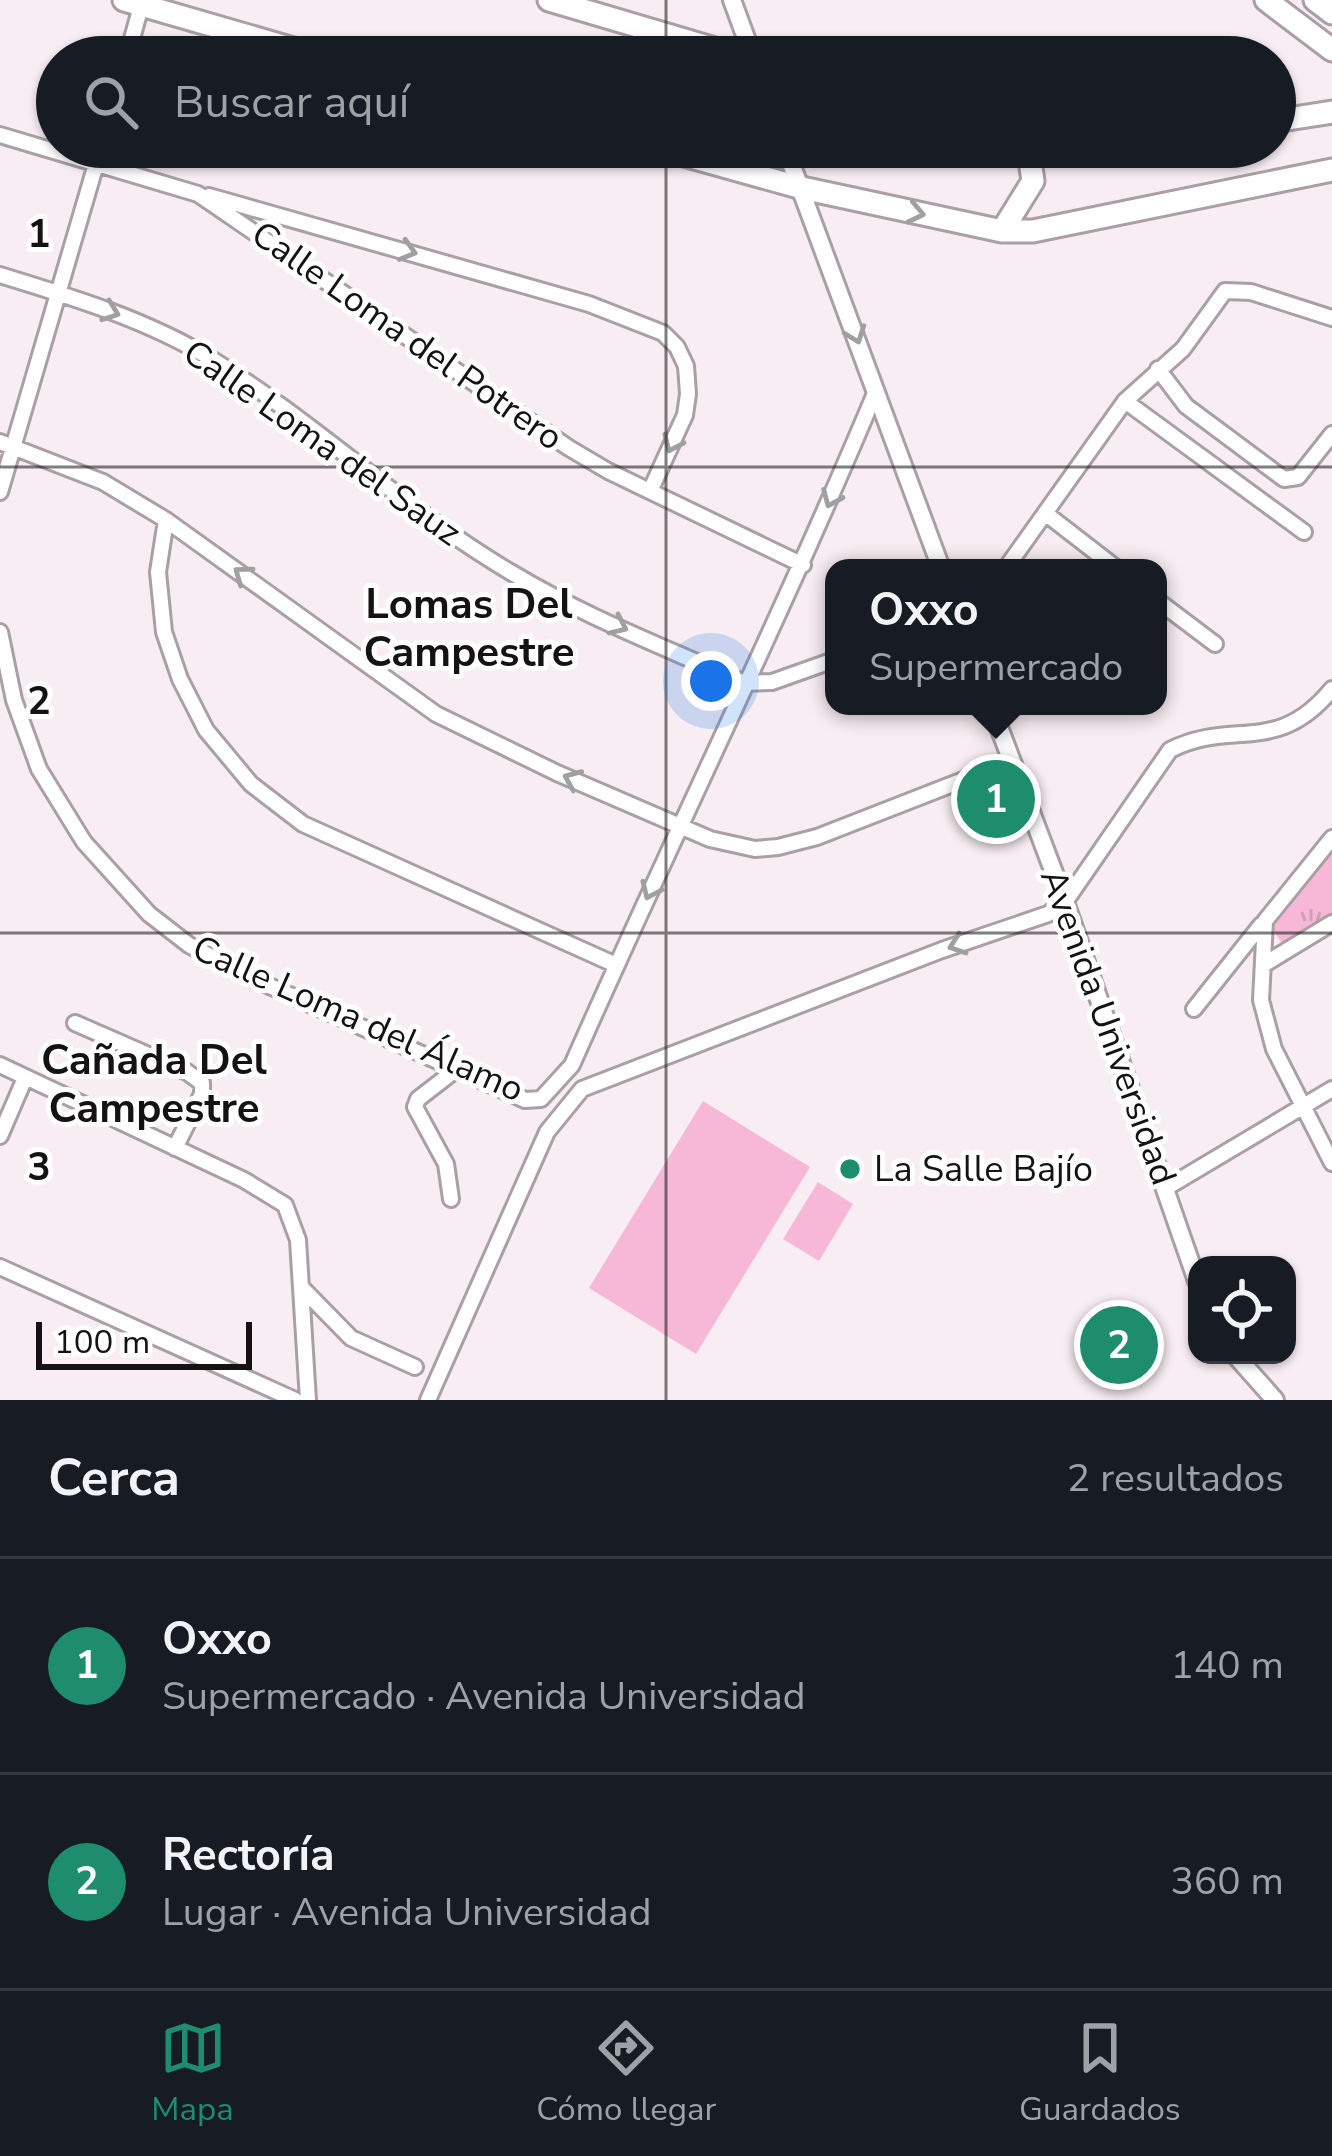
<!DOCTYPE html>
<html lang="es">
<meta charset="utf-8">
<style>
:root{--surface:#171b24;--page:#242831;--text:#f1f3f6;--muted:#9ea1a6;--line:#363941;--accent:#1e8d6d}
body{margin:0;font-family:"Nunito Sans",sans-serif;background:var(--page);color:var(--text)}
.controls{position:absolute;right:36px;bottom:36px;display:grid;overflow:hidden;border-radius:24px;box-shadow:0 3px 9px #0004}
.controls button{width:108px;height:108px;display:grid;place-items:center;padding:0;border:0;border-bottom:3px solid var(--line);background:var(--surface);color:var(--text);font:60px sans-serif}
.scale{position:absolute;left:36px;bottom:30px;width:216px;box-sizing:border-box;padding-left:12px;border:6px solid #151214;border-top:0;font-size:33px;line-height:42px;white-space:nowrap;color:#151214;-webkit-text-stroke:9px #fff;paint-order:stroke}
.you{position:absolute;left:711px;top:681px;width:42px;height:42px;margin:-30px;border:9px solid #fff;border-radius:50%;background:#1a73e8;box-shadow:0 0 0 18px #1a73e833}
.badge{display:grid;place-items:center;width:78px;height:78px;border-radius:50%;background:var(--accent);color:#fff;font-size:39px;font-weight:700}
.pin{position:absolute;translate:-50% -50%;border:6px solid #fff;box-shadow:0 3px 12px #0006}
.popup{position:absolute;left:825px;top:559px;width:342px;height:156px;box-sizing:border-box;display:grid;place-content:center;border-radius:24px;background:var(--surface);filter:drop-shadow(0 3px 9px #0005);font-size:39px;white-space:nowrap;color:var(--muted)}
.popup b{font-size:45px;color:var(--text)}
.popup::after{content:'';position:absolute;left:50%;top:100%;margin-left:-24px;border:24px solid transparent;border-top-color:var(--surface)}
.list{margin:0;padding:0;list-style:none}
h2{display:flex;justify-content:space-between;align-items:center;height:156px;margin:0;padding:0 48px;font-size:51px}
h2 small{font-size:39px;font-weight:400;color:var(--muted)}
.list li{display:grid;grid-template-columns:78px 1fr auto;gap:36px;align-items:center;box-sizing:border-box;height:216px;padding:0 48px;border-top:3px solid var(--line)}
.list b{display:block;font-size:45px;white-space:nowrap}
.list p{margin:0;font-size:39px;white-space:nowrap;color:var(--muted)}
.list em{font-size:39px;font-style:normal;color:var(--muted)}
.icon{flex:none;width:66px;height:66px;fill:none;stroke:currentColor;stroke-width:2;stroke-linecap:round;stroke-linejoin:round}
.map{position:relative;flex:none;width:1332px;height:1400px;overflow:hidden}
.search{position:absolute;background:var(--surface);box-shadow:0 3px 9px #0004;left:36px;right:36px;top:36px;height:132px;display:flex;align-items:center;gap:30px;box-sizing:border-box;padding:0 42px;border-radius:66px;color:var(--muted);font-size:45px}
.sheet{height:588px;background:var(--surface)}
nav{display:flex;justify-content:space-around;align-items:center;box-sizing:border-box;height:168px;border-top:3px solid var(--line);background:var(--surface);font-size:33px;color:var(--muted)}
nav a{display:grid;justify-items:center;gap:6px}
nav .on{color:var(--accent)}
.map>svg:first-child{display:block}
</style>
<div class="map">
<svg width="1332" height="1400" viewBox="0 0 1332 1400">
<defs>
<pattern id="park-tufts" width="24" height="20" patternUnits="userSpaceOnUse" patternTransform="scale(3)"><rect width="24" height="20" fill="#f6b8d6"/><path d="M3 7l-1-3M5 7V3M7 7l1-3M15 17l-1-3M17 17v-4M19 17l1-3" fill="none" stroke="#d29db7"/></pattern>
</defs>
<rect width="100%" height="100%" fill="#f8edf2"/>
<path fill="url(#park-tufts)" d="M1332 847V917L1282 944 1272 928Z"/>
<path fill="#f6b8d6" d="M703 1101 810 1167 696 1354 589 1288Z
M818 1182 853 1204 819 1261 783 1239Z"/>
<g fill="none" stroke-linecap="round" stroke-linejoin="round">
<g stroke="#a99fa4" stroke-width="20">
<path id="minor" d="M127 57 141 6
M0 135 198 194 569 448 608 471 803 565
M209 196 589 304 663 333 677 347 686 366 688 394 685 415 651 489
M0 275C72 297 148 320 213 360 317 424 406 511 512 573 585 617 667 648 744 683L772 682 834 660
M1158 369 1186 406 1284 479 1298 477 1332 434
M1125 401 1304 532
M0 442 103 482 166 520 436 714 557 773 710 839 755 849 778 847 817 837 1012 761
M0 492 101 147
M1045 513 1116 568
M166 520 158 572 164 632 180 679 206 730 251 784 303 824 616 965
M1006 568 1125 401 1183 349 1225 291 1251 292 1332 318
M1158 601 1215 644
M0 632 14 700 39 769 84 842 149 914 189 945 247 976 525 1100 541 1099 572 1065C671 840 781 618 876 391
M1332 838 1265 921 1261 1000 1274 1049 1332 1163
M1263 965 1332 923
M1194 1009 1261 925
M75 1023 187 1072 202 1083V1094L175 1148
M0 1065 244 1180 285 1205 298 1240 308 1400
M0 1136 25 1078
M1166 1188 1332 1089
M451 1199 446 1164 415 1107 418 1099 458 1068
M0 1267 295 1400
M303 1289 351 1338 415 1367
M428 1400 547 1132 582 1089 942 950 1048 914 1065 902 1170 750C1233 718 1276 757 1332 689"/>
</g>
<g stroke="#a99fa4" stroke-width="22">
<path id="tertiary" d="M732 0 753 57
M785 147 941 568
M991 706 1065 902 1197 1281
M1235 1355 1275 1400"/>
</g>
<g stroke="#a99fa4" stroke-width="27">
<path id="primary" d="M124 0 321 57
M549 0 742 57
M1266 0 1332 50
M1315 0 1332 13
M1275 121 1332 112
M655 147 802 188 1002 231H1033L1332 170
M1102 147H1113
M1002 231 1033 181 1028 147"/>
</g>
<use href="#minor" stroke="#fff" stroke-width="14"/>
<use href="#tertiary" stroke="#fff" stroke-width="16"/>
<use href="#primary" stroke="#fff" stroke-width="21"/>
</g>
<defs><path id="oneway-chevron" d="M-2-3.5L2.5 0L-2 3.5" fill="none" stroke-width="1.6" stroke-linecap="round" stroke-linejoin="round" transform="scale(3)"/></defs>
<g stroke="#a1a0a1">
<use href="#oneway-chevron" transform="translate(916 213) rotate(12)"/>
<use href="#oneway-chevron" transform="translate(408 251) rotate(16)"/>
<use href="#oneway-chevron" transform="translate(111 312) rotate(20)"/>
<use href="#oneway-chevron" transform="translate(856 335) rotate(70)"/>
<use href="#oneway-chevron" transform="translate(672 444) rotate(114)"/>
<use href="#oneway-chevron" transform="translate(831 499) rotate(113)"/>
<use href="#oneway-chevron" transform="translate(242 574) rotate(-144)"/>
<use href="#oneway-chevron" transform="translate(619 626) rotate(25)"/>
<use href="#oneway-chevron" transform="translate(572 779) rotate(-157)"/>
<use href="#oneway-chevron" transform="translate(650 891) rotate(114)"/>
<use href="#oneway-chevron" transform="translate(957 945) rotate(161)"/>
</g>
<path fill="none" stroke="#151214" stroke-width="3" stroke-opacity="0.55" d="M666 0V57M666 147V1400M0 467H1332M0 933H1332"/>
<circle fill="#1e8d6d" stroke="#fff" stroke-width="4.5" cx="850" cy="1169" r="12"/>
<g text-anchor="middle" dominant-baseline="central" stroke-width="10" stroke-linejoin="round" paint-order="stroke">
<g font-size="36" fill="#151214" stroke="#fff">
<text transform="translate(407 336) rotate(35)">Calle Loma del Potrero</text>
<text transform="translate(322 443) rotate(35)">Calle Loma del Sauz</text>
<text transform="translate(358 1019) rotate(24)">Calle Loma del Álamo</text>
<text transform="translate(1108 1027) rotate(70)">Avenida Universidad</text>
</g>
<g font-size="36" fill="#151214" stroke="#fff" text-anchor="start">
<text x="874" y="1169">La Salle Bajío</text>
</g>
<g font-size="42" font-weight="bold" fill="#151214" stroke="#fff">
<text x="469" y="604">Lomas Del<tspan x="469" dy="48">Campestre</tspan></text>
<text x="154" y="1060">Cañada Del<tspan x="154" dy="48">Campestre</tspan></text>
</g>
</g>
<g font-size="39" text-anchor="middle" font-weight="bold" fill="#151214" stroke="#fff" stroke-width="10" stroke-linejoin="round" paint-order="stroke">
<text x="39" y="247">1</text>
<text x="39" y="714">2</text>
<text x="39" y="1180">3</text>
</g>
</svg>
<div class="controls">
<button><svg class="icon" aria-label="locate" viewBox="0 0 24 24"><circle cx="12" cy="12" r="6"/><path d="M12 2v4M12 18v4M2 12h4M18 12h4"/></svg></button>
</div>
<div class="scale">100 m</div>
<div class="you"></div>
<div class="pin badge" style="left:996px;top:799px">1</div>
<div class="popup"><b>Oxxo</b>Supermercado</div>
<div class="pin badge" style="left:1119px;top:1345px">2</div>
<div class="search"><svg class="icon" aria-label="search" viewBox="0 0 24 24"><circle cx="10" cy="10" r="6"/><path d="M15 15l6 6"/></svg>Buscar aquí</div>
</div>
<section class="sheet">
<h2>Cerca<small>2 resultados</small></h2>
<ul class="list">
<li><span class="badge">1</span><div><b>Oxxo</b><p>Supermercado · Avenida Universidad</p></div><em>140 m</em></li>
<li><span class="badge">2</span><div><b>Rectoría</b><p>Lugar · Avenida Universidad</p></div><em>360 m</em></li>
</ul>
</section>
<nav>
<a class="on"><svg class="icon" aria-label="map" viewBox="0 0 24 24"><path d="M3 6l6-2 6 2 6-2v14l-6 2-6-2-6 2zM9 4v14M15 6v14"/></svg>Mapa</a>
<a><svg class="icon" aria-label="directions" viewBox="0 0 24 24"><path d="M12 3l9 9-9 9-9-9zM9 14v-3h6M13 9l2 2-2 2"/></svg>Cómo llegar</a>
<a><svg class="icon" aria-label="saved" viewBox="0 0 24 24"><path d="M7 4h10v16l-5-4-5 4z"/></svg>Guardados</a>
</nav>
